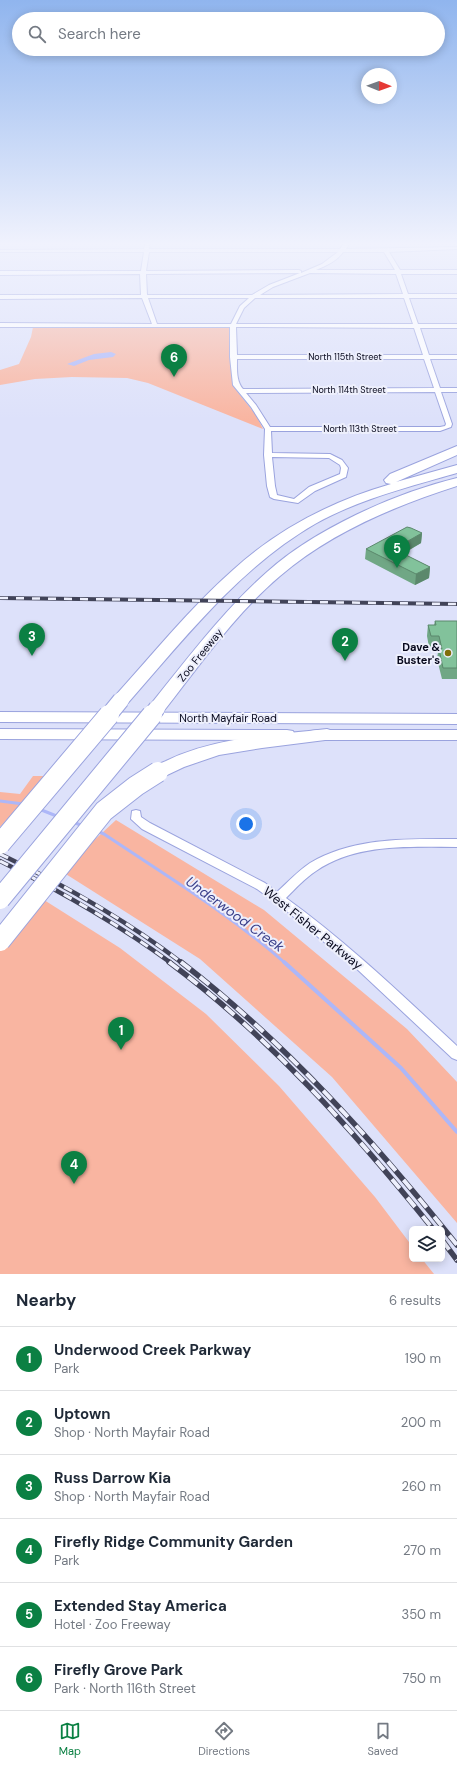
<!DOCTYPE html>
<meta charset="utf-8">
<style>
:root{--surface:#fff;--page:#f6f6f7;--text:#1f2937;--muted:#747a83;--line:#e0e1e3;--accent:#0b8043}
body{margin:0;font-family:"DM Sans",sans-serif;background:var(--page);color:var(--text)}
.controls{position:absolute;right:12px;bottom:12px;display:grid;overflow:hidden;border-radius:6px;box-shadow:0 2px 10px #0003}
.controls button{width:36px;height:36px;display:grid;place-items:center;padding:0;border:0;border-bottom:1px solid var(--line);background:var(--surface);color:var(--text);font:20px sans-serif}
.compass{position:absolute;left:361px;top:68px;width:36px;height:36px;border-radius:50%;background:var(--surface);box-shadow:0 2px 10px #0003;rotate:91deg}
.you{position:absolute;left:246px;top:824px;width:14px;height:14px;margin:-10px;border:3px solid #fff;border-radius:50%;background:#1a73e8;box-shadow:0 0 0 6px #1a73e833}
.badge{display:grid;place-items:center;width:26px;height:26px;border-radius:50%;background:var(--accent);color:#fff;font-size:13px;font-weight:700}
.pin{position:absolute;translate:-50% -33px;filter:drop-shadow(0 1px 2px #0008)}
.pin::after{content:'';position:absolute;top:21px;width:14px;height:12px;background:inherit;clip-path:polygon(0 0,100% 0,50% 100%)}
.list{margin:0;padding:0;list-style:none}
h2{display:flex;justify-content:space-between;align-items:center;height:52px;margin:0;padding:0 16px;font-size:17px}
h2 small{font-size:13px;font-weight:400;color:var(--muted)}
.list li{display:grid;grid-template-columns:26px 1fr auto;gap:12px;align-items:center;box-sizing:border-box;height:64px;padding:0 16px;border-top:1px solid var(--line)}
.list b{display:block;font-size:15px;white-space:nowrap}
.list p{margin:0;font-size:13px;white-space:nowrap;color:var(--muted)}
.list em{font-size:13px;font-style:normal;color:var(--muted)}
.icon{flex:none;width:22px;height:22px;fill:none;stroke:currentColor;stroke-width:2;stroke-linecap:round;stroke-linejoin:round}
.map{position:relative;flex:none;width:457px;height:1274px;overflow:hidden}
.search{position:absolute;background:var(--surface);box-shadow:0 2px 10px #0003;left:12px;right:12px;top:12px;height:44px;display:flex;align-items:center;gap:10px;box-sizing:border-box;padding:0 14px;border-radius:22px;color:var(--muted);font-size:15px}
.sheet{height:436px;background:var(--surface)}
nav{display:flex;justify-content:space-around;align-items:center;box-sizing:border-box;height:56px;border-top:1px solid var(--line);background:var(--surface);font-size:11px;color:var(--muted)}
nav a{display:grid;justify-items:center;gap:2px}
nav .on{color:var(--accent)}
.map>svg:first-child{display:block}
</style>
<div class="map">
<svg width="457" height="1274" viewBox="0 0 457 1274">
<rect width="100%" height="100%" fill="#dde1fa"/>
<path fill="#f9b5a1" d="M33 327H231L236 390 256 415 263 429 148 383 127 378 72 377 35 379 0 385V370L19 364 31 337Z
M33 776H46L0 827V792L20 794Z
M116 820 264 910 407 1029 457 1082V1223L332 1077 200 959 61 871Z
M33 893 120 948 206 1014 279 1086 375 1197 412 1246V1259H422L434 1274H0V926Z"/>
<path fill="#adb7f8" d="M111 352 116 354 113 357 89 360 74 366 67 364 94 354Z"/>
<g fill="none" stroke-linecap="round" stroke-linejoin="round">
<path stroke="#adb7f8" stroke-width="3" d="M0 801 23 804
M39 809 59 817
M73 822 83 826
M97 831 104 834C165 875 230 914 285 963"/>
<path stroke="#adb7f8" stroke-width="4" d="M284 962 401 1068 457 1132"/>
<g stroke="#9aa3de" stroke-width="2">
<path id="street" d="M146 242H150L149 249H340L345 242H350L346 249 457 247V249L389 252 400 270H457V274H401L408 294H457V298H409L418 324H457V328H420L429 355H457V359H430L440 388H457V392H441L452 424 451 427 440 431H271L272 453 330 454 342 460 348 468 346 477 315 491 298 503 274 499 270 497 267 486 264 455 265 429 251 407 233 385 230 357V327H0V323L152 324 142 298 0 299V295H141L140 274 0 275V271H141L144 252H0V250L144 249ZM149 252H338L322 264 301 273V271L299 270 146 271ZM343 252H384L395 270H316C326 266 337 261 343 252ZM300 273 269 285 252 295H147L146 274ZM310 273 396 274 403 294 260 295 273 287ZM148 298H249L240 306 231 324H157ZM255 298H404L413 324H236L244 308ZM236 327 414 328 423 355H237ZM237 359H424L434 388 243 389C236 381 237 369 237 359ZM435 392 446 424 445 426 440 427H270L256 405 246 393ZM272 457 329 458 340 465 341 468 340 474 309 487 294 499 277 495 275 486Z
M136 810 140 811 141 817 150 823 265 883 277 892C288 882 298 871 310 863 354 837 407 839 457 839V847C410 847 356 843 316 871 305 878 295 889 286 898 347 942 402 995 457 1046V1060L452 1058 358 970 283 908 257 889 142 829 131 819 132 811Z"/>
</g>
<g stroke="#9aa3de" stroke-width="2">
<path id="primary" d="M0 712 457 714V724L0 722Z
M0 729 287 730 293 731 295 735 293 739 287 740 0 739Z
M317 730H457V740H317L311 739 309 735 311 731Z"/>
</g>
<g stroke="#9aa3de" stroke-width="2">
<path id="highway" d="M457 446V455L396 482 457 465V473C409 487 359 499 315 524 239 568 184 639 127 704L121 705 115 704 112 700 115 696C153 654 190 608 233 570 278 529 332 501 391 484L386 483 384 480 390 474Z
M457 478V486C394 506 330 533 280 576 234 615 200 665 163 712L157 714 151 712 148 708 151 704C188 658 223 611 267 572 315 529 395 493 457 478Z
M327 729 333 731 336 735 333 739 262 748 219 755 184 767 165 776 158 778 151 776 149 772C153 766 159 764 166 761 215 737 273 735 327 729Z"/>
</g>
<use href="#street" fill="#fff" fill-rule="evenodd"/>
<use href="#primary" fill="#fff" fill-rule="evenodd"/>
<use href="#highway" fill="#fff" fill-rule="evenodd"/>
<g stroke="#414358" stroke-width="4">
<path id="rail-far2" d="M0 598 457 604"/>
</g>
<g stroke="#414358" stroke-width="4.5">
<path id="rail-far1" d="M0 854C64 885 125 919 182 963
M0 861C60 891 117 923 171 963"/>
</g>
<g stroke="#414358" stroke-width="5.5">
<path id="rail" d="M169 962C270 1037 354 1131 433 1229
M181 962C286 1043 374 1141 457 1245
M442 1240 457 1260"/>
</g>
<use href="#rail-far2" stroke="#edeffc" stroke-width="2.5" stroke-dasharray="8" stroke-linecap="butt"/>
<use href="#rail-far1" stroke="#edeffc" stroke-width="3" stroke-dasharray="9" stroke-linecap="butt"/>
<use href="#rail" stroke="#edeffc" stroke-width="4" stroke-dasharray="12" stroke-linecap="butt"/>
<g stroke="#9aa3de" stroke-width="18" stroke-linecap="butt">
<path id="highway-bridge-far1" d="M108 716 121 700
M151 716 157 708"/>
</g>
<g stroke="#9aa3de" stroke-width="22" stroke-linecap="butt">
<path id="highway-bridge" d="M0 844 109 715
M0 899 152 715
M0 941 104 811 136 786 158 772"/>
</g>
<use href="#highway-bridge-far1" stroke="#fff" stroke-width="16"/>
<use href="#highway-bridge" stroke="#fff" stroke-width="20"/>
</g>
<path fill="#70a785" d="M422 533 421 543 403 554 430 567 429 578 415 585 365 559 366 549Z
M435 621H457V679H442L437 659 438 652 437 647H429L427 636 428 625H434Z"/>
<path fill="#5b886c" d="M422 533 421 543 393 559 394 549Z
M430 567 429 578 415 585 416 574Z"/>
<path fill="#82c29b" stroke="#5b886c" d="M407 527 411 528 422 533 394 549 430 567 416 574 366 549Z
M435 621H457V668H443L439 649H442L439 636H431L428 625H436Z"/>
<linearGradient id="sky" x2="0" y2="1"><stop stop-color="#90b5ee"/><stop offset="0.58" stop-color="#f0f2fd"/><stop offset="1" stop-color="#f0f2fd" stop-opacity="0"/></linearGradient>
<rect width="457" height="420" fill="url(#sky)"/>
<circle fill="#806e0a" stroke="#edeffc" stroke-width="1.5" cx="448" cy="653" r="4"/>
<g text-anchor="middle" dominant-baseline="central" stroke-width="4" stroke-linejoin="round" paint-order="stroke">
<g font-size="9" fill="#08091d" stroke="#edeffc">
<text x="345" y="357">North 115th Street</text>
<text x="349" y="390">North 114th Street</text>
<text x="360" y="429">North 113th Street</text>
</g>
<g font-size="11" font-weight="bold" fill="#08091d" stroke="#edeffc" text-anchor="end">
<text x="440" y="647">Dave &amp;<tspan x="440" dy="13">Buster's</tspan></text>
</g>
<g font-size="11" fill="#08091d" stroke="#edeffc">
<text transform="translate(200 655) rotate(-51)">Zoo Freeway</text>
<text x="228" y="718">North Mayfair Road</text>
</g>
<g font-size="13" fill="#08091d" stroke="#edeffc">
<text transform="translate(313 928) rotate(39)">West Fisher Parkway</text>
</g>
<g font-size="14" font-style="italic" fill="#3a3e89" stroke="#edeffc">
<text transform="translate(235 914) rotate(36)">Underwood Creek</text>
</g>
</g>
</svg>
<div class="controls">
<button><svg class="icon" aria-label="layers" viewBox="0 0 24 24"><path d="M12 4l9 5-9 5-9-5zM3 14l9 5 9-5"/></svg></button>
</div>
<svg class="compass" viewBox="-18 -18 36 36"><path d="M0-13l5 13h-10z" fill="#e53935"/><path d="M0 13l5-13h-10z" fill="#747a83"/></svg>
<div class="you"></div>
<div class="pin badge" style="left:121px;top:1050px">1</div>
<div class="pin badge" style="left:345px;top:661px">2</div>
<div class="pin badge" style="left:32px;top:656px">3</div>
<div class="pin badge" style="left:74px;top:1184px">4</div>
<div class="pin badge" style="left:397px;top:568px">5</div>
<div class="pin badge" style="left:174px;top:377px">6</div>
<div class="search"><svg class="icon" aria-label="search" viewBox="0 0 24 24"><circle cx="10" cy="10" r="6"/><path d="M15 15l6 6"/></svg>Search here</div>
</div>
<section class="sheet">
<h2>Nearby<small>6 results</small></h2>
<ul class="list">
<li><span class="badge">1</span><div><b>Underwood Creek Parkway</b><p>Park</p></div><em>190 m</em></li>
<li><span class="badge">2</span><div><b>Uptown</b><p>Shop · North Mayfair Road</p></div><em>200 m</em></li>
<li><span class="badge">3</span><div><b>Russ Darrow Kia</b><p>Shop · North Mayfair Road</p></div><em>260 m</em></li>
<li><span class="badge">4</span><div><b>Firefly Ridge Community Garden</b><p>Park</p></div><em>270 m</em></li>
<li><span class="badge">5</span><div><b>Extended Stay America</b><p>Hotel · Zoo Freeway</p></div><em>350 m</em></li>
<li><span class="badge">6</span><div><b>Firefly Grove Park</b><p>Park · North 116th Street</p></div><em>750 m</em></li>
</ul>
</section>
<nav>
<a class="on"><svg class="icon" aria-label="map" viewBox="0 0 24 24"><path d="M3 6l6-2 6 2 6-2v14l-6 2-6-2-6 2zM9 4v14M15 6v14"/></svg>Map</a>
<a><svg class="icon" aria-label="directions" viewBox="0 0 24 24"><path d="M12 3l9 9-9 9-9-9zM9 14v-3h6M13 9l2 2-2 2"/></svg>Directions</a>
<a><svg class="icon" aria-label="saved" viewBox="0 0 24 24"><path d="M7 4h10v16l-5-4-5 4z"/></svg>Saved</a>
</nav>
